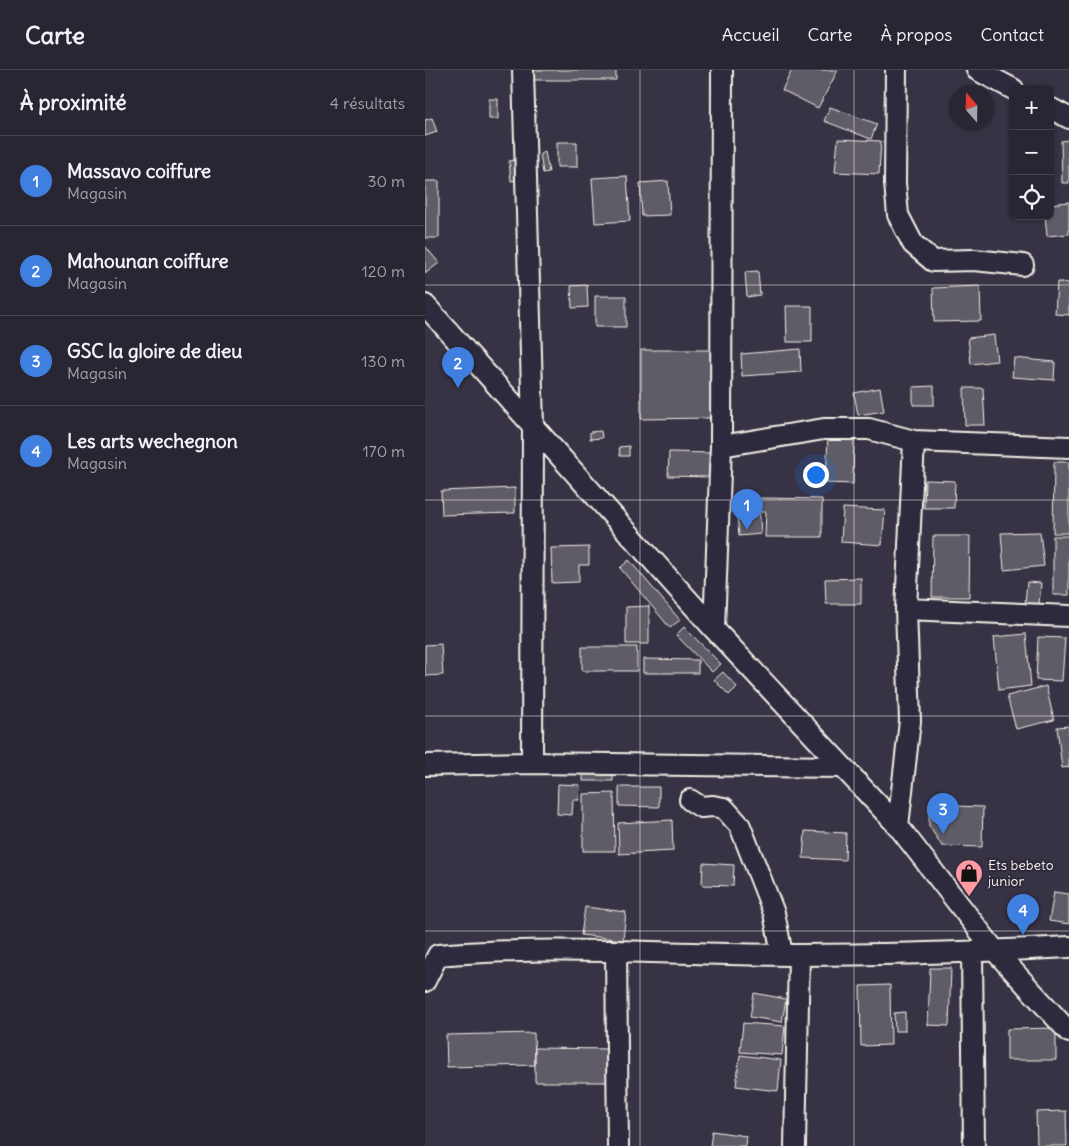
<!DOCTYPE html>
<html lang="fr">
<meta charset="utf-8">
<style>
:root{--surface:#292633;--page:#312e3b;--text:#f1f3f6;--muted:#a5a5ac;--line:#45434e;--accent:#db2777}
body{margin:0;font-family:Delius,sans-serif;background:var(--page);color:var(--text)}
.controls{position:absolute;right:15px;top:15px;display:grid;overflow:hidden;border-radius:8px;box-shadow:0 1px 4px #0004}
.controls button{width:45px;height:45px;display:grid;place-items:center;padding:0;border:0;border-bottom:1px solid var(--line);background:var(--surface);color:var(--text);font:25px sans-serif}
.compass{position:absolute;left:524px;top:15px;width:45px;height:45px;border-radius:50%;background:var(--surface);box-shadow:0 1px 4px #0004;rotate:340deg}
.you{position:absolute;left:390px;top:404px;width:18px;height:18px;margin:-12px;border:4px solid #fff;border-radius:50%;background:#1a73e8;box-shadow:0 0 0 8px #1a73e833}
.badge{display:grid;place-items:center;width:32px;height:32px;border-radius:50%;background:var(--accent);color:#fff;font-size:16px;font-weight:700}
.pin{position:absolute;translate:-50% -41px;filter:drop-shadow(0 1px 2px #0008)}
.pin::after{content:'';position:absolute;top:26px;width:18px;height:15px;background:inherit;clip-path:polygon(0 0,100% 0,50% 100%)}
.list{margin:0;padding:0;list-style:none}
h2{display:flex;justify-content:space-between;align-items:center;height:65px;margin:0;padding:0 20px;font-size:21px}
h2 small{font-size:16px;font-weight:400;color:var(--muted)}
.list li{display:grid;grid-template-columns:32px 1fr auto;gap:15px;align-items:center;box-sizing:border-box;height:90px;padding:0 20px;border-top:1px solid var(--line)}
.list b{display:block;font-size:19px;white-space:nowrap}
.list p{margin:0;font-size:16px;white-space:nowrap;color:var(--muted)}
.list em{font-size:16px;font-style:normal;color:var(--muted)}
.icon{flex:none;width:28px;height:28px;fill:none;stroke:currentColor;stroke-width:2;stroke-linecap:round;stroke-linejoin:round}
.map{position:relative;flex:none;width:644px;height:1076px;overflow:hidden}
header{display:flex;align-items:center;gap:30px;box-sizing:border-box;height:70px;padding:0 25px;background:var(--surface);border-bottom:1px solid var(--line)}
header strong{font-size:24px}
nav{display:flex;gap:28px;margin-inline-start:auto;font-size:18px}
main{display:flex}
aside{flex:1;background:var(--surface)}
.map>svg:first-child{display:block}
</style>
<header>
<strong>Carte</strong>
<nav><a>Accueil</a><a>Carte</a><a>À propos</a><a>Contact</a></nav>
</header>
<main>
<aside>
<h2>À proximité<small>4 résultats</small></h2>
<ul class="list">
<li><span class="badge" style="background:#3f7fe0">1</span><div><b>Massavo coiffure</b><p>Magasin</p></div><em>30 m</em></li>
<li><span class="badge" style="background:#3f7fe0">2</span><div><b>Mahounan coiffure</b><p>Magasin</p></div><em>120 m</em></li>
<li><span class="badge" style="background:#3f7fe0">3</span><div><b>GSC la gloire de dieu</b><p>Magasin</p></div><em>130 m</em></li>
<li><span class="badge" style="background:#3f7fe0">4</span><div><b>Les arts wechegnon</b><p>Magasin</p></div><em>170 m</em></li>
</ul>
</aside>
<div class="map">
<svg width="644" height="1076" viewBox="0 0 644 1076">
<rect width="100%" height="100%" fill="#373244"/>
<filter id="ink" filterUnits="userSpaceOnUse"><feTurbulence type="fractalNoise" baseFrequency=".02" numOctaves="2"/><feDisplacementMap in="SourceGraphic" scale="10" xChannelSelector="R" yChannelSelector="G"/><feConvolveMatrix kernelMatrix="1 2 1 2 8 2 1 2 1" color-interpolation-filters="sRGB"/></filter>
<g filter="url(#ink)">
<path fill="#5f5c67" stroke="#f4f1e8" d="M108 0H191V10H108Z
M367 0H413L393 38 357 20Z
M64 29H73V49H64Z
M405 37 452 54 446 69 399 51Z
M7 48 12 62 0 66V50Z
M413 69 456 71 454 104 410 102Z
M644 70V113H637L636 71Z
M132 72H152V97H132Z
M120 82 124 102 118 103 115 84Z
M90 90 93 110 86 111 84 91Z
M202 106 205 151 170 153 167 108Z
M0 111H14V168H0Z
M243 111 245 145 217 146 215 113Z
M644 132V164L622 166 620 146H625V134Z
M0 176 14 193 1 203 0 202Z
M333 201 335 225 322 227 320 202Z
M632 212 644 213V245L630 244Z
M162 215 163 237 147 238 146 216Z
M555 216 556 251 509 252 508 218Z
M170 226H201V257H170Z
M361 236H387V272H362Z
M569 265 572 291 546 294 543 268Z
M375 279 376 302 317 306 316 284Z
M216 280H286V348L216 349Z
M589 288 630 292 629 310 587 307Z
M509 316V335H488V317Z
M455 318 459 341 433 345 429 323Z
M539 318H558L560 355H540Z
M176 361 177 368 165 369V362Z
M403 365 429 366 428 414 401 413Z
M204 376V386H195L194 377Z
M244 382 285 383 284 407 243 406Z
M629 392H644V463H628Z
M500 410 530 411 529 438H499Z
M90 418V443L17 445 16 421Z
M335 428 397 429V467H340L341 442H335Z
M334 433 336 464 314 466 311 435Z
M418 438 460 440 457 475 416 472Z
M615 462 619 496 579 500 576 463Z
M508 466H545L544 527H507Z
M628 466H644V525H628Z
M164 477V495H154V512L127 513 126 478Z
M204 490 255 550 245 558 195 498Z
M436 508V534H401L400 509Z
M602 512 616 513 614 535 600 534Z
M224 536V574H201V537Z
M259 557 296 594 287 602 251 565Z
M601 564 606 616 574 620 569 567Z
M613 567 640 568 637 611 611 610Z
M16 574 18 605 0 606V575Z
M157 577H212V601H157Z
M218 589 273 590V603H218Z
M298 602 312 617 304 625 289 610Z
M621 616 629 650 591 659 582 626Z
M644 656V697L637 698 632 657Z
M158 700H188V711H158Z
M133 714 155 715 154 730H148L147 745 132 744Z
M194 717H234V737L194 736Z
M189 723 190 781H158V724Z
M504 735 558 737 557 777 517 776 504 756Z
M247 750 248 781 194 784 193 753Z
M380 761 421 763 420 790 378 788Z
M278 793 309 795 308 816 277 815Z
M629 822 644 824V854L624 851Z
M160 837 201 842 198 870 156 865Z
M505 898H526L524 956 503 955Z
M465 915 466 975 436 976 435 916Z
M329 923 361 929 357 952 325 947Z
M480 942V961H470L469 943Z
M318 953 360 956 357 985 315 982Z
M631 958V990H582V959Z
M109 963 110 995 22 997 21 965Z
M110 978 186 979V1012H110Z
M315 985 356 990 353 1021 311 1016Z
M641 1041 642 1076H612L611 1042Z
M287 1061 321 1066 320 1076H285Z"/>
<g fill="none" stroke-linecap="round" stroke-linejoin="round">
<g stroke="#f4f1e8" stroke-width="24">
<path id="minor" d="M98 0 108 356 107 693
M471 0 470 113 473 145 488 174 508 191 549 190 598 195
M552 0 588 19
M625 38 644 48
M0 235 289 559 473 756 570 881 644 962
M296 376 399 359H444L489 371 644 377
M481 539 489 371
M289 559 296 376 297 0
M0 695 107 693 417 697
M265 730 276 737 288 736 299 738 315 756 349 843 357 884
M473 756 485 651 481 539 644 546
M191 881 193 1076
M547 882 549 1076
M0 911 13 885C134 875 255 885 376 885 465 885 555 882 644 877
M370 1076 374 885"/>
</g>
<use href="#minor" stroke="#2f2a3d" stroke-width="20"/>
</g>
</g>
<path fill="none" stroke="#f4f1e8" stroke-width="1" stroke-opacity="0.55" d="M215 0V1076M429 0V1076M0 215H644M0 430H644M0 646H644M0 861H644"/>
<defs>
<g id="shop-pin" transform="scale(1.4375)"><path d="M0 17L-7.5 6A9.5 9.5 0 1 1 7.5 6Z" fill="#ff9aa2" stroke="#2f2a3d"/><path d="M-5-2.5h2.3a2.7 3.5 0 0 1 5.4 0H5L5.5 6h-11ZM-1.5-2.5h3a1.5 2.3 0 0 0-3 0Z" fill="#111"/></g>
</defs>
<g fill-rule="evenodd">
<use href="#shop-pin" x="544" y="803"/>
</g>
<g text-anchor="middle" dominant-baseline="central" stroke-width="4" stroke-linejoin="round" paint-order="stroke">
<g font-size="14" fill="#f4f1e8" stroke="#2f2a3d" text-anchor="start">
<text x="563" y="795">Ets bebeto<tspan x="563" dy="16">junior</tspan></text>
</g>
</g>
</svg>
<div class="controls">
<button>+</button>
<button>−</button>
<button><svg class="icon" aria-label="locate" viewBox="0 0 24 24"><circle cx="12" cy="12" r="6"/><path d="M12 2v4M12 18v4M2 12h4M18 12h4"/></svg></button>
</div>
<svg class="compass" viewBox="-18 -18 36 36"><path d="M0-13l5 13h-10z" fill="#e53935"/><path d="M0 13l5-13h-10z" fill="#a5a5ac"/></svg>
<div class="you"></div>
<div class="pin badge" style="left:322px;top:460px;background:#3f7fe0">1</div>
<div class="pin badge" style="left:33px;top:318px;background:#3f7fe0">2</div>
<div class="pin badge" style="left:518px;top:764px;background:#3f7fe0">3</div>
<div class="pin badge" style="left:598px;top:865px;background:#3f7fe0">4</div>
</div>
</main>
